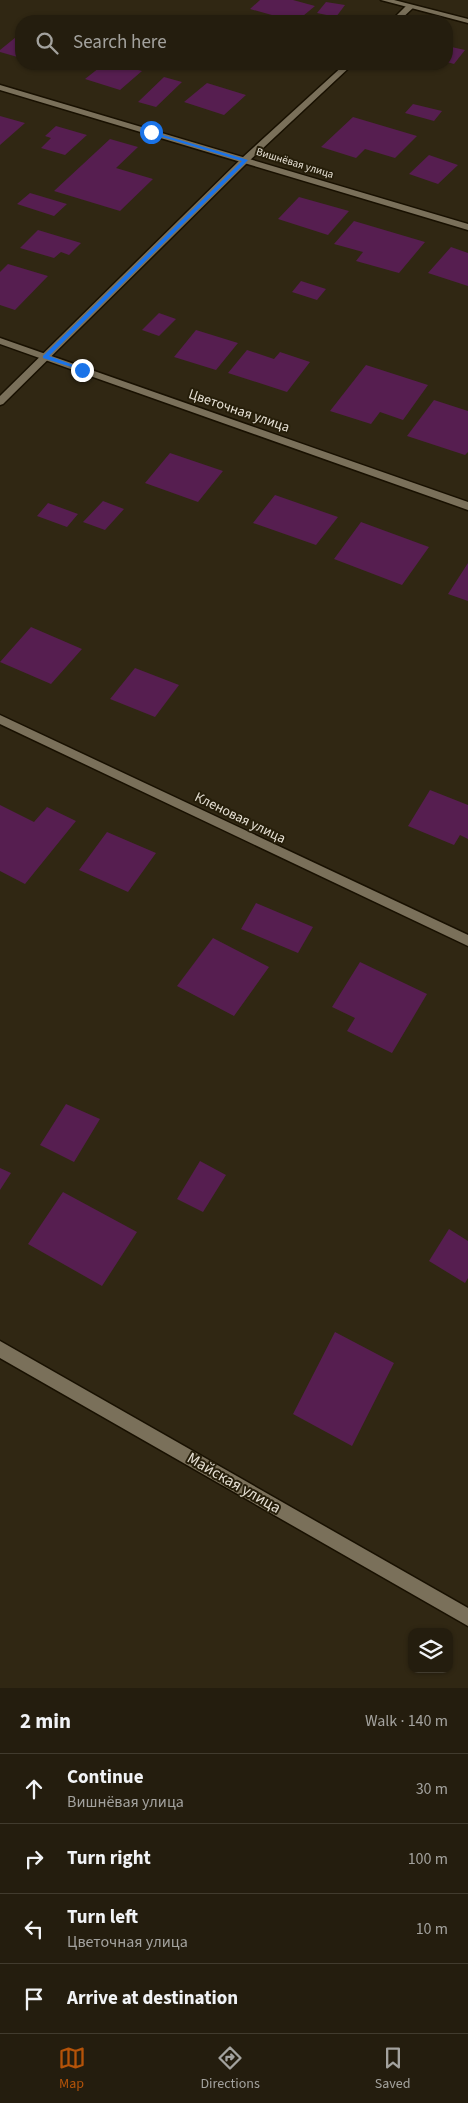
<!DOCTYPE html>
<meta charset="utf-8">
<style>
:root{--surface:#241d0e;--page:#302a1c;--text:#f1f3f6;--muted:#a3a29e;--line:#413b2e;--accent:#b45309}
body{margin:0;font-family:"Source Sans 3",sans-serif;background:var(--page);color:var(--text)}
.controls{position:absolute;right:15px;bottom:15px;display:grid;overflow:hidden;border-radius:10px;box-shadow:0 1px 4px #0004}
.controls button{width:45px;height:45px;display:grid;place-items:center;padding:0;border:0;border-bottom:1px solid var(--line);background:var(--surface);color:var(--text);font:25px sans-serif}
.stop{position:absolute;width:15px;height:15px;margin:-11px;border:4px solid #1a73e8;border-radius:50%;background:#fff}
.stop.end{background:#1a73e8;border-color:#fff;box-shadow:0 1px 5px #0008}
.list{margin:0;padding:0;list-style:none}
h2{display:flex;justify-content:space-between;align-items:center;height:65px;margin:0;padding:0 20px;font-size:21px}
h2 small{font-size:16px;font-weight:400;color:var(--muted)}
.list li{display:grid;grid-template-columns:32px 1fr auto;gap:15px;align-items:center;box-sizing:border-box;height:70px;padding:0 20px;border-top:1px solid var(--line)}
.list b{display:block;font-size:19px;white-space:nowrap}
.list p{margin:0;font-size:16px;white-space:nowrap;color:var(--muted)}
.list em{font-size:16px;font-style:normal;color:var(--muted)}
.icon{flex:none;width:28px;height:28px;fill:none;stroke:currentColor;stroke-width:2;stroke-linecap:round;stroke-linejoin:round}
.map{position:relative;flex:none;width:468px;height:1688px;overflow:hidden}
.search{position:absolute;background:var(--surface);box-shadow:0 1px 4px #0004;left:15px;right:15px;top:15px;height:55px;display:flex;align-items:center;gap:12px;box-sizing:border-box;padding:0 18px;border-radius:20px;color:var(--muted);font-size:19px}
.sheet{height:345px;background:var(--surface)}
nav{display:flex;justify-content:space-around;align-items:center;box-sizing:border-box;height:70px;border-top:1px solid var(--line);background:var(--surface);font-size:14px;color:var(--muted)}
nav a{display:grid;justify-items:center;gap:2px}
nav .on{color:var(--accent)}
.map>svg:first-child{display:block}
</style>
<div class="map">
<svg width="468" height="1688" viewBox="0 0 468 1688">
<rect width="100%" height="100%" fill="#302713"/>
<path fill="#561e50" d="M260 0H293L315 6 297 21H293L250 9Z
M326 2 345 5 336 17 317 13Z
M21 33V58L0 52V50Z
M447 46 465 50 454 64 447 62Z
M104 64H117L142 71 120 90 85 79Z
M164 77 182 82 156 107 138 102Z
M207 83 246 95 224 115 184 102Z
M413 104 442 111 434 121 405 113Z
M0 116 25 123 0 145Z
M353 117 417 136 395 158 365 149 356 158 321 147Z
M56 126 87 135 65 155 41 148 51 138 45 136Z
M110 139 138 147 116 168 153 179 120 211 54 191Z
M429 155 458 165 438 184 409 174Z
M30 193 67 204 54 216 17 204Z
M299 197 349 211 328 235 278 219Z
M354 221 425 242 399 273 356 261 363 252 334 244Z
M38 230 81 243 69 255 61 252 54 258 20 248Z
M451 247 468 253V286L428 273Z
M8 264 48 276 15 310 0 305V272Z
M301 281 326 289 317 300 292 292Z
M159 313 176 319 159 336 142 330Z
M196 330 238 343 216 370 174 357Z
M247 350 274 359 280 352 310 362 287 392 228 373Z
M366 365 428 385 403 420 380 412 371 424 330 411Z
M434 400 468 411V452L465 455 407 436Z
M170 453 223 471 198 502 145 483Z
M275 495 338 517 316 545 253 523Z
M103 501 124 509 105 530 83 522Z
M48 503 78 514 67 527 37 516Z
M361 522 429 547 402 585 334 559Z
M468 563V601L448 594Z
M31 627 82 649 51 684 0 662Z
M135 668 179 685 155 717 110 699Z
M430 790 468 805V839L460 835 454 845 408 826Z
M0 805 34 822 47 807 76 821 25 884 0 871Z
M107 832 156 853 128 892 79 870Z
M256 903 313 927 298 953 241 929Z
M213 938 269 967 234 1016 177 986Z
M360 962 427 994 392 1053 347 1031 355 1018 332 1007Z
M66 1104 100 1119 74 1162 40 1145Z
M200 1161 226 1175 203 1212 177 1199Z
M0 1168 11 1173 0 1190Z
M63 1192 137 1232 102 1286 28 1244Z
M449 1229 468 1241V1278L465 1283 429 1261Z
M335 1332 394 1363 352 1446 293 1414Z"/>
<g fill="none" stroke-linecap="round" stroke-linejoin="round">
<g stroke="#181000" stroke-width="3">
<path id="lane" d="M407 5 414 7 399 21H391Z
M345 64H353L248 162 3 404 0 405V396L242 158Z"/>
</g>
<g stroke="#181000" stroke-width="3">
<path id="street" d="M381 0H394L468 19V23Z
M0 85 468 224V230L0 90Z
M0 338 468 502V510L0 344Z
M0 715 468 935V946L0 724Z
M0 1341 468 1608V1626L0 1358Z"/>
</g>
<use href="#lane" fill="#7a705a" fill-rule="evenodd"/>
<use href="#street" fill="#7a705a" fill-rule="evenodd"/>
</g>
<path fill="#1a73e8" d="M149 131 248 160 49 356 84 369V371L43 358V356L242 161 149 133Z"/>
<g text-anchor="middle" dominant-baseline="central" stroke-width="4" stroke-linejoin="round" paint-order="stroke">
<g font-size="11" fill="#e6e0d4" stroke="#261e0a">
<text transform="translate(295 163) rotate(17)">Вишнёвая улица</text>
</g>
<g font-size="14" fill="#e6e0d4" stroke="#261e0a">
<text transform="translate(239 411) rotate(19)">Цветочная улица</text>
<text transform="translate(240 818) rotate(26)">Кленовая улица</text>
</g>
<g font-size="16" fill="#e6e0d4" stroke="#261e0a">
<text transform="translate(234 1483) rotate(30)">Майская улица</text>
</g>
</g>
</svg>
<div class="controls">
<button><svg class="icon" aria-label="layers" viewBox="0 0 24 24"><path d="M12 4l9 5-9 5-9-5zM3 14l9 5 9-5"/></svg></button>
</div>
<div class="stop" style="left:151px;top:132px"></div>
<div class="stop end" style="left:82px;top:370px"></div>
<div class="search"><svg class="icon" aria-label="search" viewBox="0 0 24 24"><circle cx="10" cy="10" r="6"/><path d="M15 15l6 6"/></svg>Search here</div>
</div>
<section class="sheet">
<h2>2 min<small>Walk · 140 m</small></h2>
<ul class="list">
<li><svg class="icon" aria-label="ahead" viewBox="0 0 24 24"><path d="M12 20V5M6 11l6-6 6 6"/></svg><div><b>Continue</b><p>Вишнёвая улица</p></div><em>30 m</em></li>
<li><svg class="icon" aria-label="right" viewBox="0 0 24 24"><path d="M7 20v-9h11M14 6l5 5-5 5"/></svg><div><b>Turn right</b></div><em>100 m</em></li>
<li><svg class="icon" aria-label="left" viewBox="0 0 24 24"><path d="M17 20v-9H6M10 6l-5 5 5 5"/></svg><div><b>Turn left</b><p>Цветочная улица</p></div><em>10 m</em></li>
<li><svg class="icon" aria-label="arrive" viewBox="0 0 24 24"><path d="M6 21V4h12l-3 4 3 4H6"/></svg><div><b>Arrive at destination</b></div></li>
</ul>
</section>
<nav>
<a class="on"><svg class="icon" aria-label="map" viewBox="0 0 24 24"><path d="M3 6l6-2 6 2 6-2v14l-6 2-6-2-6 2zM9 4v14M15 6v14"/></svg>Map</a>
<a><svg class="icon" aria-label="directions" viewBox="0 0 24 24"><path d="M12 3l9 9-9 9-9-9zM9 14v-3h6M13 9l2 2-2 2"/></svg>Directions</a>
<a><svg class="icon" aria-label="saved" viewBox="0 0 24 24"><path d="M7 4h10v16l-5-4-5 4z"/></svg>Saved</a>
</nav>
